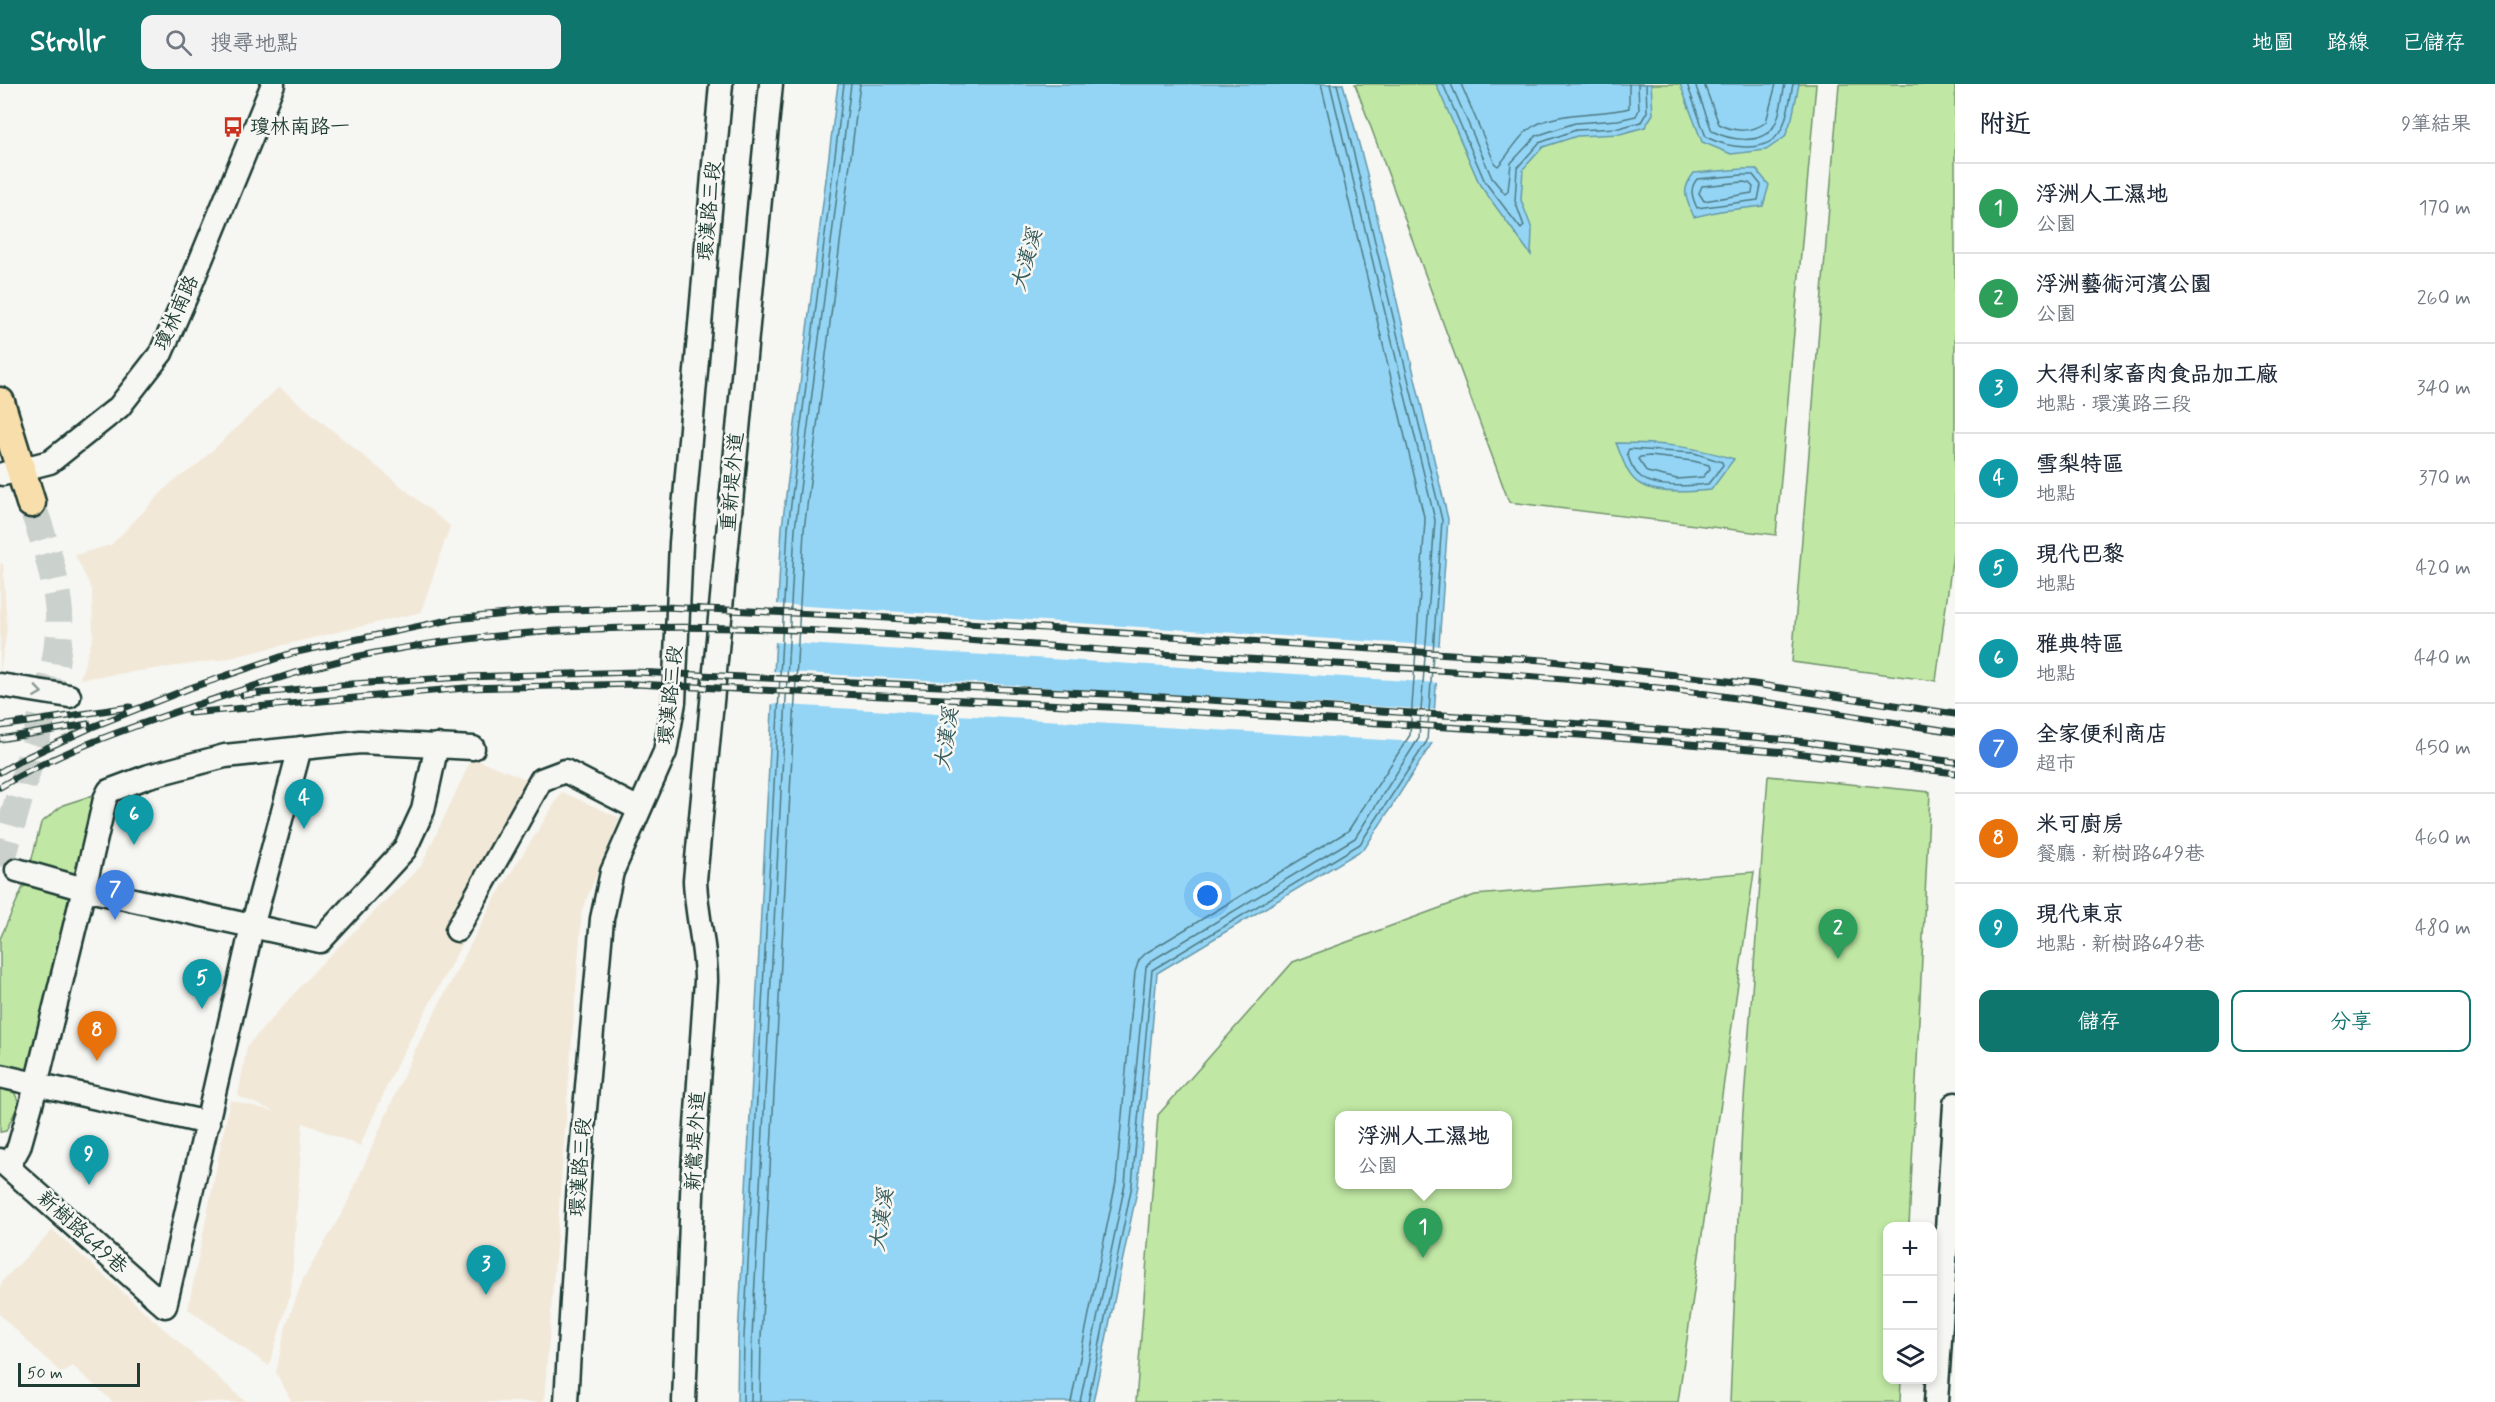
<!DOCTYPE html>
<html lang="zh-TW">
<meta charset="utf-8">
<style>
:root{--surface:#fff;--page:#f2f2f3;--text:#1f2937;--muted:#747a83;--line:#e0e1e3;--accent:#0f766e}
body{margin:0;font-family:Mynerve,"LXGW WenKai TC",sans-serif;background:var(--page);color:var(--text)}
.controls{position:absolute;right:18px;bottom:18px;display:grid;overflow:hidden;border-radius:12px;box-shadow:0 3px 9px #0003}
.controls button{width:54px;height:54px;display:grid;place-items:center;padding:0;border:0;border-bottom:2px solid var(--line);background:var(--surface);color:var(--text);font:30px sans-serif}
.scale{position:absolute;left:18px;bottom:15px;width:122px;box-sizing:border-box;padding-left:6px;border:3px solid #1f3d34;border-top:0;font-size:16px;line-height:21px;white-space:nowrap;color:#1f3d34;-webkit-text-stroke:4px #f6f6f2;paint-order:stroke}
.you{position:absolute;left:1208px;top:812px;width:21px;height:21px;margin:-15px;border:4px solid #fff;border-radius:50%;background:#1a73e8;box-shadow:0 0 0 9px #1a73e833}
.badge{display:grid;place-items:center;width:39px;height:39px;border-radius:50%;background:var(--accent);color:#fff;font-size:20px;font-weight:700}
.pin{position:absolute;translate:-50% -50px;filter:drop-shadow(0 2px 3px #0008)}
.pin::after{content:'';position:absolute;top:32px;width:21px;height:18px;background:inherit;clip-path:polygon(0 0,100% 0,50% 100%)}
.popup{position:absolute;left:1335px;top:1027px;width:177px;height:78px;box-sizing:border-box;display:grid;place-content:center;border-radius:12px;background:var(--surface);filter:drop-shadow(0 2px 4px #0005);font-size:20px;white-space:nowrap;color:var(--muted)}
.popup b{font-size:22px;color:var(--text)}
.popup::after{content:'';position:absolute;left:50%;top:100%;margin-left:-12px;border:12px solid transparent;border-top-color:var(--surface)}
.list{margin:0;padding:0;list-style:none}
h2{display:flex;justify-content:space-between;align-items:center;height:78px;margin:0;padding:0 24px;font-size:26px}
h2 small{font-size:20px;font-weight:400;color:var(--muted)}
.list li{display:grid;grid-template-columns:39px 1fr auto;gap:18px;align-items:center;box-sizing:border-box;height:90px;padding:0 24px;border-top:2px solid var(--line)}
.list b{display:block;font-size:22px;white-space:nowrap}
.list p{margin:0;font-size:20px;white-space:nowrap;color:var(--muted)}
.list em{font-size:20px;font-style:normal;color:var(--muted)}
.actions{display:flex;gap:12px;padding:18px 24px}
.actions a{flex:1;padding:14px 0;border:2px solid var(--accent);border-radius:12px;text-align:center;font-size:21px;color:var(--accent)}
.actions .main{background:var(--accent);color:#fff}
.icon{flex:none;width:33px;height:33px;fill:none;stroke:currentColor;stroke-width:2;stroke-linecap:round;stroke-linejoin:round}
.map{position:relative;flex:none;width:1955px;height:1318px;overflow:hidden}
header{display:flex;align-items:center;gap:36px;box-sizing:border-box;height:84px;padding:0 30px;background:var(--accent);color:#fff}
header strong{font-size:28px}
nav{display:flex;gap:33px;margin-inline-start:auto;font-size:21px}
.search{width:420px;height:54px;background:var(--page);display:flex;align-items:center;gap:15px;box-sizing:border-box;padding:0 21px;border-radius:12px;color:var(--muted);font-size:22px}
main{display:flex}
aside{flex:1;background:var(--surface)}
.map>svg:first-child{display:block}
</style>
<header>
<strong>Strollr</strong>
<div class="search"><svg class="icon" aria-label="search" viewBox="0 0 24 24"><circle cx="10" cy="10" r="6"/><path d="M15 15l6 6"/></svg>搜尋地點</div>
<nav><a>地圖</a><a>路線</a><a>已儲存</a></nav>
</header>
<main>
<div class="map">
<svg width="1955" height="1318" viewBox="0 0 1955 1318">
<rect width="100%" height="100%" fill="#f6f6f2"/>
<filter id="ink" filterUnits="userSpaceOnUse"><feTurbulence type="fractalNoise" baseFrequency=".0167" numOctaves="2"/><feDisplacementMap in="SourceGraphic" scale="12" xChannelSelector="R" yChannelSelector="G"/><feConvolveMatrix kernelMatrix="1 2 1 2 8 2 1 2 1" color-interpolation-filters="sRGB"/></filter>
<g filter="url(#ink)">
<path fill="#f2e8d8" d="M279 303 450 442 421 528 221 576 80 595 93 553 92 506 75 471 111 461 172 398 196 382Z
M3 479 7 546 0 588V480Z
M472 674 547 703 397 980 360 1062 303 1039 291 1208 269 1282 188 1225 230 1016 276 1028 238 1012 247 962 319 882 421 782Z
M562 708 620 734 582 826 544 1318H292L276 1289 286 1242 303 1195 345 1124 414 968 495 814Z
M53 1146 246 1318H113L73 1282 61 1289 0 1231V1202L3 1196Z"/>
<path fill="#c0e8a4" stroke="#70926c" stroke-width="1.5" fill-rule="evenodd" d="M1355 0H1816L1776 451 1509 418Z
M1839 0H1955V454L1936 597 1792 578Z
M1768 692 1930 708 1909 1142H1888V1296H1901L1900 1318H1730L1742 1042Z
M103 708 78 795 30 782 41 739 63 721Z
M1754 788 1678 1318H1136L1158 1031 1293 878 1475 811ZM1339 1032H1507V1100H1339Z
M31 800 67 810 73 819 34 982 23 990 0 984V855L23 803Z
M0 1003 13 1005 19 1019 6 1047 0 1048Z"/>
<path fill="#94d5f6" stroke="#6598a8" stroke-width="1.5" d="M838 0H1343L1367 90 1448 435 1432 659 1365 764 1157 889 1138 1102 1093 1318H737L738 1253 782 443Z
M1436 0H1651L1653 30 1645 43 1620 50 1577 52 1543 63 1523 85 1521 116 1532 145 1531 171 1480 101Z
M1680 0H1799L1792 34 1785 53 1766 66 1731 70 1702 58Z
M1743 85H1756L1769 101 1763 122 1720 127 1694 133C1686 114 1680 107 1694 89Z
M1616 359C1662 359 1691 362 1734 375L1711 406C1692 408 1657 411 1640 400 1627 393 1622 373 1616 359Z"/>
<path fill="#f6f6f2" d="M775 520 1442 562 1440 599 773 558Z
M771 587 1438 626 1435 659 769 620Z"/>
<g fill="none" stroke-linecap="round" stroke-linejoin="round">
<path stroke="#4e7a82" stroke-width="1.5" d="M1443 0 1485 98 1521 145 1524 142 1515 117 1517 84 1539 59 1576 46 1619 44 1641 38 1647 28 1646 0
M1451 0 1492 94 1505 110 1508 107 1511 79 1536 52 1575 39 1618 36 1636 32 1639 26 1638 0
M1461 0 1495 80 1498 82C1508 72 1516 56 1528 46 1552 26 1600 32 1629 24V0
M1687 0 1706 53C1726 63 1767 72 1781 46 1788 33 1790 15 1793 0
M1695 0 1712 47C1729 56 1762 62 1774 42 1781 31 1782 13 1785 0
M1704 0 1719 40C1734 48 1752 49 1766 38L1776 0
M1743 91H1753L1761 101 1758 116 1697 124C1692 113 1689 105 1697 95Z
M1743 98 1749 99 1753 103 1752 109 1704 117 1699 109 1702 102Z
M1629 365 1694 369 1722 378 1723 381 1708 400C1690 402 1656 405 1641 393 1633 387 1630 378 1627 369Z
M1650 372 1693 377 1709 381 1710 385 1703 393 1677 395 1647 388 1638 375 1640 373Z
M743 1318 744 1253 788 444 844 0
M751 1318 752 1253 795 445 851 0
M760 1318 761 1254 804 446 860 0
M1071 1318 1116 1098 1135 888 1139 876 1146 869 1348 747 1410 651 1425 437 1321 0
M1080 1318 1125 1100 1146 883 1151 877 1355 754 1419 654 1435 436 1330 0
M1088 1318 1132 1101 1152 886 1360 760 1427 657 1442 436 1337 0"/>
<path stroke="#cbd1cc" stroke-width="28" stroke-dasharray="28 14" stroke-linecap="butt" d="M0 782C12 739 24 697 36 654 47 614 61 572 59 529 56 492 44 455 31 419"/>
<g stroke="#1f3d34" stroke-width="27">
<path id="minor" d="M3 390 50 378 119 323 161 269 189 205 273 0
M0 601 69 612
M17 786 84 805 105 715 109 707 149 692 225 672 360 658 473 664
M457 846 541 696 565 687 639 725
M0 992 208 1039
M0 1076 165 1222 252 843 300 664
M8 1083 19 1063 32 1017 84 805 320 857 405 765 423 726 437 661
M566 1318 580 1081 602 835 612 788 665 668 674 618 681 459 721 0
M684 1318 693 1086 706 897C706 863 696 830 695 796L771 0
M1936 1318 1955 1020"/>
</g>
<g stroke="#1f3d34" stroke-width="33">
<path id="major" d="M0 318 31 419"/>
</g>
<use href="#minor" stroke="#f6f6f2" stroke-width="22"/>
<use href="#major" stroke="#f8deab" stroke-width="28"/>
<g stroke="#1f3d34" stroke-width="7">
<path id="rail" d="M243 611 352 600 465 593 635 588 1130 611 1583 640 1790 656 1955 678
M190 629 465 604 635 600 1148 625 1580 651 1788 668 1955 689
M0 642 130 623
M0 655 88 640
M0 688 23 675 92 643 190 604 292 569 454 535 538 527 664 523 856 532 1543 576 1754 600 1955 630
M0 703C64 665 132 643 202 619 259 601 316 580 375 569 634 520 900 553 1161 570 1307 579 1453 585 1599 598 1718 608 1837 630 1955 648"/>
</g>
<use href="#rail" stroke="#f6f6f2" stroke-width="4.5" stroke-dasharray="14" stroke-linecap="butt"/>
</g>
<defs><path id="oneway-chevron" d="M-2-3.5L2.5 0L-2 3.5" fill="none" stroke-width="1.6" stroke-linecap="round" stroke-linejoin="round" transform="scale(1.5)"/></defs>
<use stroke="#8a9a93" href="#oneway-chevron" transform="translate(38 608) rotate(8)"/>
</g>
<defs>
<g id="bus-bare" transform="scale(1.62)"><path d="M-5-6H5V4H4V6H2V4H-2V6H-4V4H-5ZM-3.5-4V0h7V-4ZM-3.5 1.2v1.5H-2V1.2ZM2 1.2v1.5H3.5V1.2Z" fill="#c8321e" stroke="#f6f6f2" stroke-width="2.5" paint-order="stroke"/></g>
</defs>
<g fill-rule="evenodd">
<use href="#bus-bare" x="233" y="43"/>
</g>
<g text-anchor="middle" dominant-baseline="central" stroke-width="5" stroke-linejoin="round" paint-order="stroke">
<g font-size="20" fill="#1f3d34" stroke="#f6f6f2" text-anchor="start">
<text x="250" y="43">瓊林南路一</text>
</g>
<g font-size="20" fill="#1f3d34" stroke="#f6f6f2">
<text transform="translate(710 127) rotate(-85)">環漢路三段</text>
<text transform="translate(177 229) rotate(-66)">瓊林南路</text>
<text transform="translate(733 398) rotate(-85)">重新堤外道</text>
<text transform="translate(671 611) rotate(-84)">環漢路三段</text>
<text transform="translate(696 1057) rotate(-87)">新鶯堤外道</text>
<text transform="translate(581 1083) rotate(-86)">環漢路三段</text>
<text transform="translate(82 1149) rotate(42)">新樹路649巷</text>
</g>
<g font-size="21" font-style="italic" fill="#365b5b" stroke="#f6f6f2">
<text transform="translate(1027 176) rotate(-74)">大漢溪</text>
<text transform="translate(947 655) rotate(-82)">大漢溪</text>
<text transform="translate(882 1136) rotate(-82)">大漢溪</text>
</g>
</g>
</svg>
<div class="controls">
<button>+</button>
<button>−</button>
<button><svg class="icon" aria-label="layers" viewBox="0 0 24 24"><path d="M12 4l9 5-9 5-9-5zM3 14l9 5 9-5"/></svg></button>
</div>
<div class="scale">50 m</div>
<div class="you"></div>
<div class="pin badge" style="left:1423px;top:1174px;background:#2e9e5b">1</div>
<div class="popup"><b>浮洲人工濕地</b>公園</div>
<div class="pin badge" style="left:1838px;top:875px;background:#2e9e5b">2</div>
<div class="pin badge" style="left:486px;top:1211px;background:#0f9aa8">3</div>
<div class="pin badge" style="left:304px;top:745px;background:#0f9aa8">4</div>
<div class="pin badge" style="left:202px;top:925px;background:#0f9aa8">5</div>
<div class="pin badge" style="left:134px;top:761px;background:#0f9aa8">6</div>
<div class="pin badge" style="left:115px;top:836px;background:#3f7fe0">7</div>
<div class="pin badge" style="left:97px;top:977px;background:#e8710a">8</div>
<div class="pin badge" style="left:89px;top:1101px;background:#0f9aa8">9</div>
</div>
<aside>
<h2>附近<small>9筆結果</small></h2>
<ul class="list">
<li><span class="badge" style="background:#2e9e5b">1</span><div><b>浮洲人工濕地</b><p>公園</p></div><em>170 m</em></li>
<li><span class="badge" style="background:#2e9e5b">2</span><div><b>浮洲藝術河濱公園</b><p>公園</p></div><em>260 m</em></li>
<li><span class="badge" style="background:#0f9aa8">3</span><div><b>大得利家畜肉食品加工廠</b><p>地點 · 環漢路三段</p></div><em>340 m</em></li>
<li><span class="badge" style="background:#0f9aa8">4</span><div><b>雪梨特區</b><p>地點</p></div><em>370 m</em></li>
<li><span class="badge" style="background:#0f9aa8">5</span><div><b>現代巴黎</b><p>地點</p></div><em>420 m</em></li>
<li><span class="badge" style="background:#0f9aa8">6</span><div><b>雅典特區</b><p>地點</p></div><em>440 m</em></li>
<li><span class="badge" style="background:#3f7fe0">7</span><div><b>全家便利商店</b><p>超市</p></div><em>450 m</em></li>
<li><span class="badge" style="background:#e8710a">8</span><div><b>米可廚房</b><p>餐廳 · 新樹路649巷</p></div><em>460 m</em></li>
<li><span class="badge" style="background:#0f9aa8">9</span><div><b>現代東京</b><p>地點 · 新樹路649巷</p></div><em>480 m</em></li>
</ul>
<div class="actions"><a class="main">儲存</a><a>分享</a></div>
</aside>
</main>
